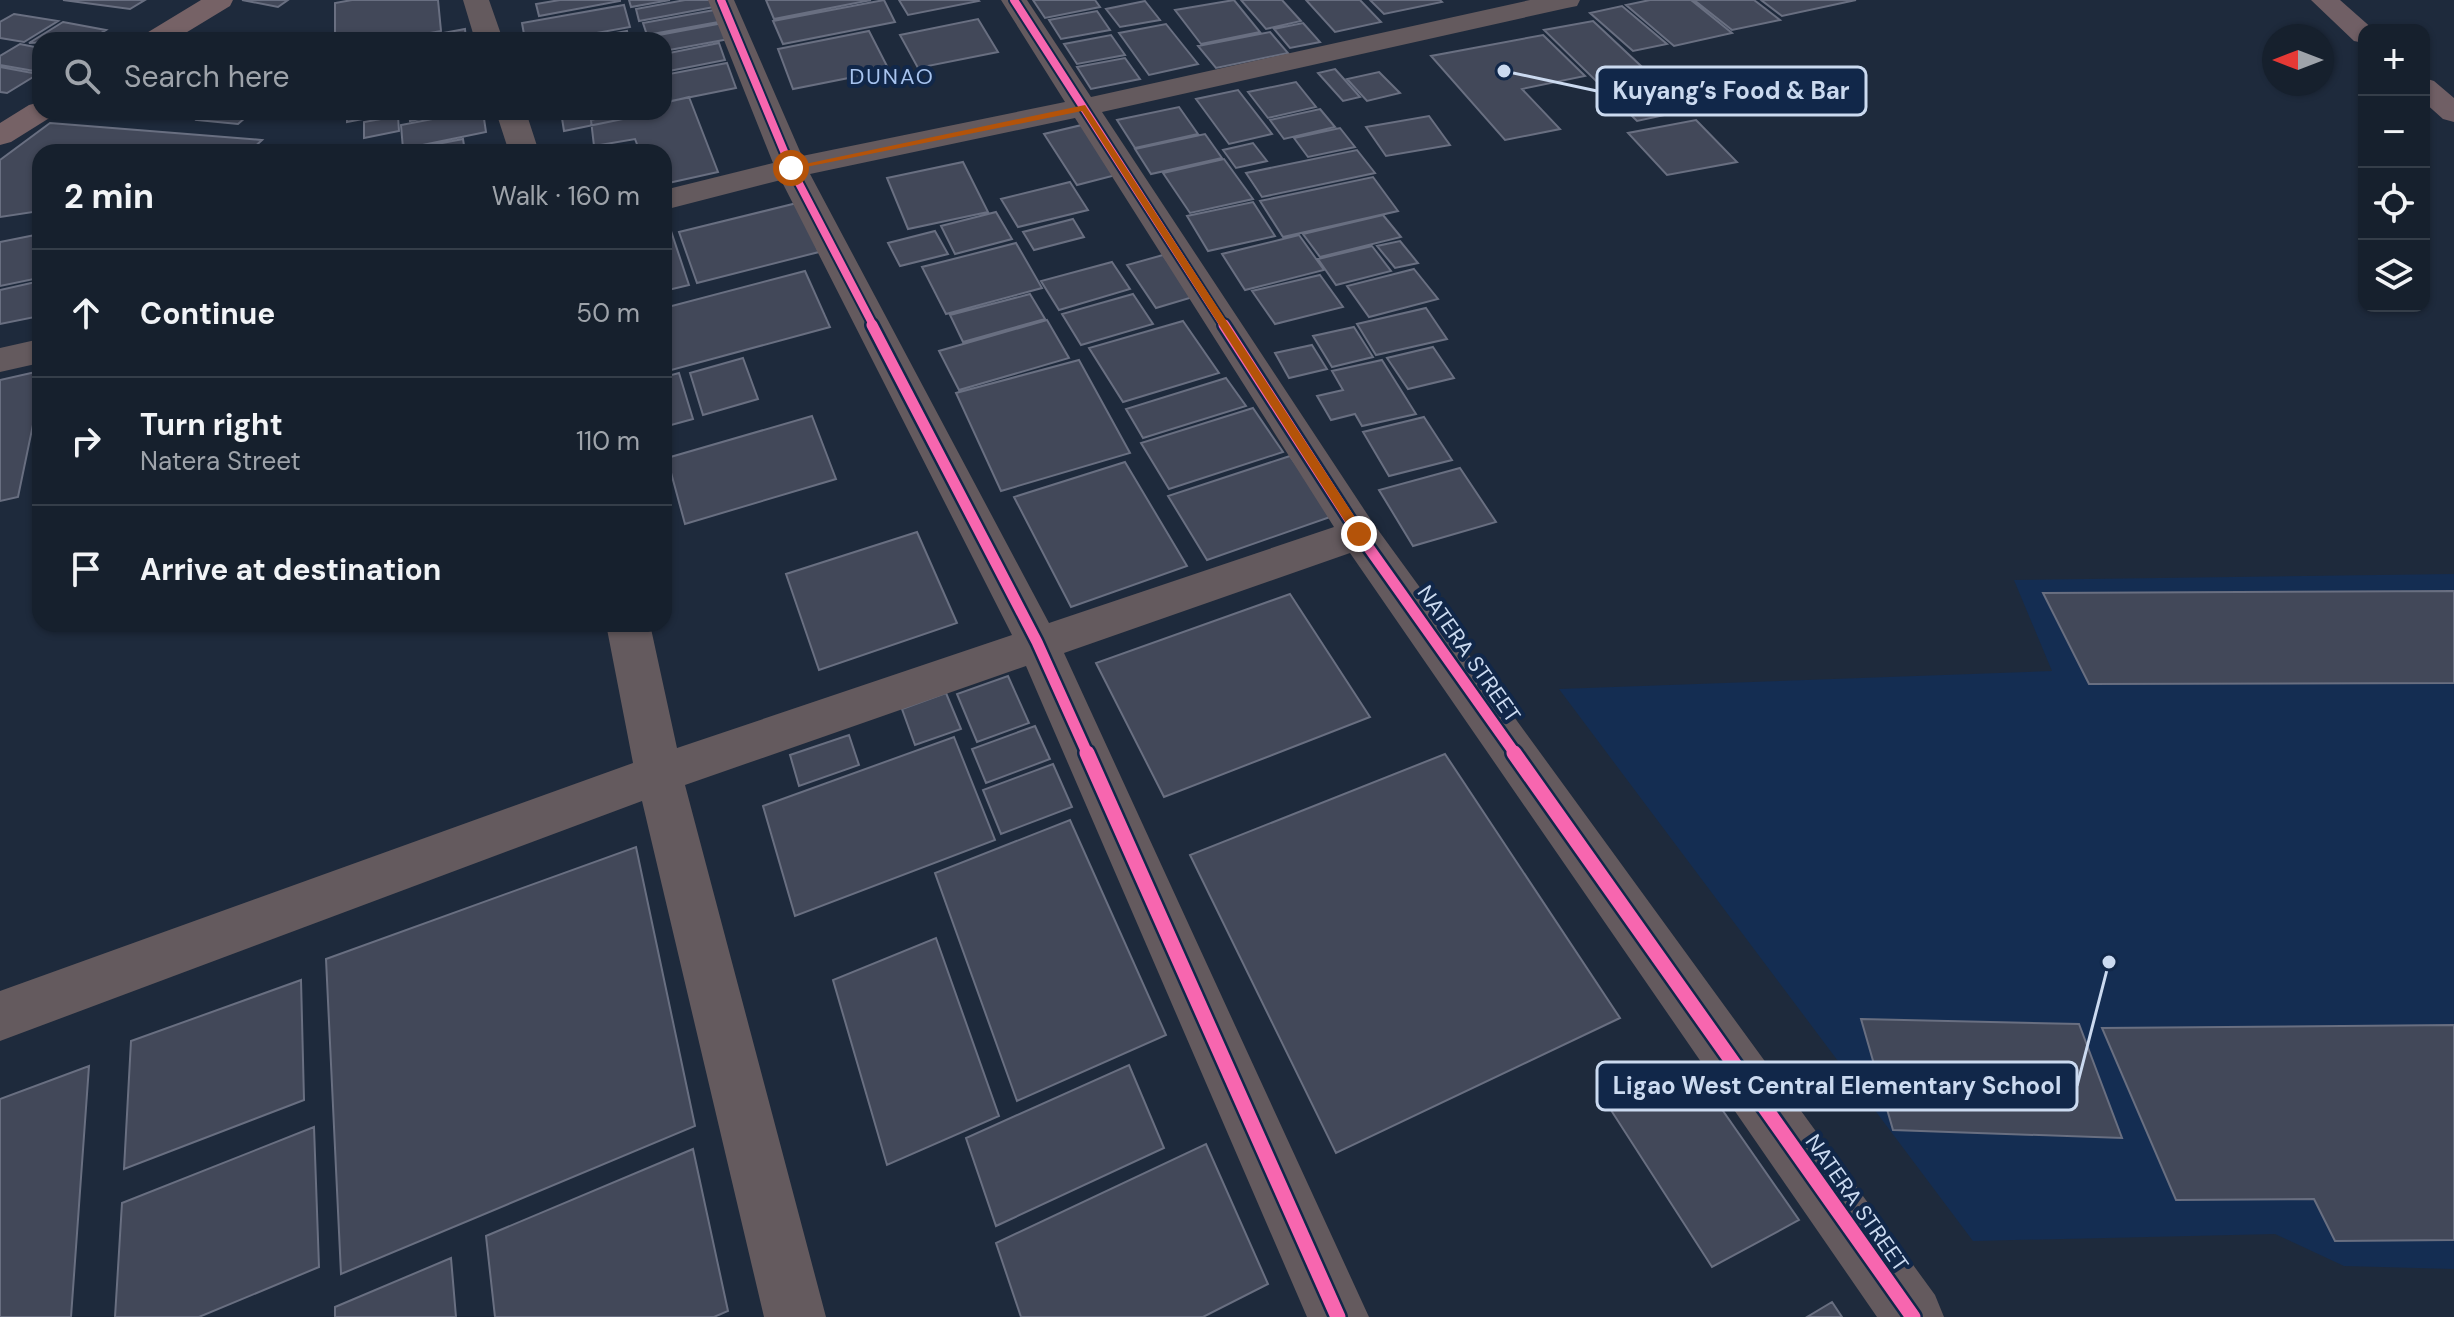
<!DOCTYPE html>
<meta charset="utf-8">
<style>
:root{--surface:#16202d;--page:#232d39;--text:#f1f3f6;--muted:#9ea3aa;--line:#353e49}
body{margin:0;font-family:"DM Sans",sans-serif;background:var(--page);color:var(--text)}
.controls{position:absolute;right:24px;top:24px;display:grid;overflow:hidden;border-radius:16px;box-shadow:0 2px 6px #0004}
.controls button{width:72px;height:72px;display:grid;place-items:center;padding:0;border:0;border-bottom:2px solid var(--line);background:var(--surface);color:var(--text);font:40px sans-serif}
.compass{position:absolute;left:2262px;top:24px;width:72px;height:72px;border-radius:50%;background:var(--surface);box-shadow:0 2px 6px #0004;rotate:270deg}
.stop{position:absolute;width:24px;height:24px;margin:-18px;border:6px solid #b45309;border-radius:50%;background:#fff}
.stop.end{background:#b45309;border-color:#fff;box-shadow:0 2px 8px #0008}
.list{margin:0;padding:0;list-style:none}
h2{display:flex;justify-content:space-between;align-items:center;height:104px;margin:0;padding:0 32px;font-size:34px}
h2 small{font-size:26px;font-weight:400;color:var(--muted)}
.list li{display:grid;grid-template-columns:52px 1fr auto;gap:24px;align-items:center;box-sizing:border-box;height:128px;padding:0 32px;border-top:2px solid var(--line)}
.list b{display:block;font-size:30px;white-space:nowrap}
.list p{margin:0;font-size:26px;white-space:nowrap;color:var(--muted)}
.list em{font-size:26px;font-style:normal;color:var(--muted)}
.icon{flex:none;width:44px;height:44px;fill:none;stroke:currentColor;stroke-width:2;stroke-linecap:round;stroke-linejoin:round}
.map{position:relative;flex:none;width:2454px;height:1317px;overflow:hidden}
.search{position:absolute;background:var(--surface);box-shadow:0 2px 6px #0004;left:32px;top:32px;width:640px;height:88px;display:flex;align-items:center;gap:20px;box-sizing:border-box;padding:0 28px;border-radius:24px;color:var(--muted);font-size:30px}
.panel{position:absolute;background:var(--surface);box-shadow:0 2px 6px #0004;left:32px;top:144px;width:640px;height:488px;border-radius:24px}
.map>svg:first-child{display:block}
</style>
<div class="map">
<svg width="2454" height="1317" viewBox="0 0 2454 1317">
<rect width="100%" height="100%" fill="#1e2a3c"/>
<path fill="#142d52" d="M2454 574V1269L2344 1266 2275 1234 1973 1241 1559 689 2052 671 2014 580Z"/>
<path fill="#424859" stroke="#696f81" stroke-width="2" d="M63 0H145L130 9Z
M242 0H288L278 7Z
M352 0H438L441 31 392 40H335V3Z
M560 0H620V1L539 16 536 4Z
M629 0H670L631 7Z
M685 0H711L714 7 639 21 636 9Z
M766 0H871L774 19Z
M884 0 895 22 783 44 773 21Z
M899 0H978L979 1 908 15Z
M1033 0H1095L1100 7 1045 18Z
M1234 0 1260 32 1201 44 1175 10Z
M1241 0H1282L1301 21 1266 29Z
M1306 0H1360L1381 22 1335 32Z
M1370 0H1440L1442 2 1384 14Z
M1650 0H1691L1732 33 1674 46 1626 5Z
M1694 0H1754L1780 20 1732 30Z
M1761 0H1856L1782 16Z
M1145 1 1160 20 1120 27 1106 9Z
M624 5 630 27 558 40H525L522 23Z
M1622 6 1667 44 1633 51 1590 13Z
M720 9 724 21 647 35 643 23Z
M1097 11 1110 30 1061 39 1049 20Z
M14 14 58 21 24 42 0 38V22Z
M978 19 998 52 918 68 900 35Z
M1593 21 1688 110 1637 121 1544 30Z
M63 22 106 30 89 40 29 43Z
M723 23 729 39 664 51V40L643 38Z
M1303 23 1320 42 1290 48 1274 29Z
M1166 24 1198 64 1149 75 1119 33Z
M465 29 466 40H406Z
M627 31 629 40H579Z
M869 31 889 70 793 89 778 49Z
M1270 32 1288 53 1216 68 1198 46Z
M301 33 333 34 328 40H294Z
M1111 35 1125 55 1077 64 1064 44Z
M1543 35 1585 76 1522 89 1560 129 1505 140 1431 56Z
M719 43 725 60 664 72V54Z
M20 44 40 48V72L0 65V56Z
M1125 58 1140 79 1091 89 1077 67Z
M727 63 736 88 666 102 664 75Z
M0 67 38 74 7 93 0 92Z
M1335 69 1360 97 1343 101 1318 73Z
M1379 72 1400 93 1367 101 1347 79Z
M1296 82 1316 107 1268 118 1248 92Z
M1238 90 1272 134 1229 144 1196 99Z
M689 97 718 172 664 184V152H640L635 139 594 146 591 120 624 112H664V103Z
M1179 107 1198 134 1135 148 1117 120Z
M1320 109 1335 127 1284 139 1270 120Z
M207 112H252L238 124 197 120Z
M347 112H399L347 122Z
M409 112H455L410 121Z
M469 112H483L486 132 403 149 401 125Z
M561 112H657L564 131Z
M398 116 399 131 364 138V122Z
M1429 116 1450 145 1386 156 1366 127Z
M1696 120 1737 162 1667 175 1628 133Z
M50 123 262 140 249 152H40V211L0 217V160Z
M1086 124 1120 174 1077 185 1044 134Z
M1340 128 1355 147 1308 157 1294 138Z
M1205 134 1222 158 1151 174 1135 149Z
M463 139 465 152H396Z
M1253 143 1267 161 1236 168 1223 150Z
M1357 150 1375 173 1262 197 1246 173Z
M1224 159 1253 199 1190 213 1163 173Z
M963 162 988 212 908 229 887 178Z
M1373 177 1398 211 1283 237 1260 201Z
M1070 182 1088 210 1018 227 1001 199Z
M1253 202 1275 236 1208 251 1187 216Z
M797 203 819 252 697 283 679 232Z
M996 212 1012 239 955 254 941 226Z
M1383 215 1401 237 1320 257 1303 234Z
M1073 219 1084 237 1034 250 1023 232Z
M668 222 689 285 664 291V223Z
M935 231 948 254 900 266 888 243Z
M40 234 39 278 0 286V242Z
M1299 235 1324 270 1245 290 1222 254Z
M1400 241 1418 263 1395 268 1377 246Z
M1016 243 1042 288 946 314 922 267Z
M1372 246 1391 271 1336 285 1318 259Z
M1163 255 1193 297 1156 308 1127 265Z
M1112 262 1130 289 1059 310 1041 281Z
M1414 269 1438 299 1369 317 1347 286Z
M805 271 830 327 664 372V308Z
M1320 275 1343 307 1275 324 1252 291Z
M40 281V316L0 324V290Z
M1030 294 1045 319 963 342 950 315Z
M1133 294 1153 324 1081 345 1062 314Z
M1426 308 1447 339 1376 355 1357 324Z
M1047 320 1069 358 959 390 939 351Z
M1183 321 1219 373 1123 402 1089 348Z
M1354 327 1373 357 1332 367 1313 336Z
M1312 345 1327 369 1289 378 1275 353Z
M1433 347 1454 378 1408 389 1387 358Z
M743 358 758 399 703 415 690 373Z
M1079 360 1130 453 1001 491 956 393Z
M1382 360 1416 414 1362 426 1355 414 1331 420 1317 396 1343 390 1332 371Z
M40 371V391L18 497 0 501V380Z
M679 373 693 419 664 427V377Z
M1226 378 1246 406 1143 438 1126 409Z
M1253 408 1283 452 1169 489 1141 443Z
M812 416 836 479 685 524 667 458Z
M1424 417 1452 460 1389 476 1363 432Z
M1290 456 1333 516 1207 560 1168 496Z
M1125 462 1187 566 1071 607 1014 497Z
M1460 468 1496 522 1413 546 1379 490Z
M917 532 957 623 819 670 786 574Z
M2454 591V683L2089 684 2043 593Z
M1290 594 1370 717 1164 797 1096 663Z
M1008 676 1029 723 977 742 957 694Z
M946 693 961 729 915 745 902 709Z
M1035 726 1050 759 986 783 972 749Z
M849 735 859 765 799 786 790 755Z
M954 737 995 840 795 916 763 806Z
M1445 754 1620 1018 1336 1153 1190 855Z
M1053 764 1072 807 1001 834 983 790Z
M1070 820 1166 1035 1017 1101 935 873Z
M636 847 695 1126 341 1274 326 959Z
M936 938 999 1116 887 1165 833 980Z
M301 980 304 1100 124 1169 131 1041Z
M1861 1019 2079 1024 2122 1138 1893 1130Z
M2454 1025V1240L2335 1241 2314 1199 2176 1200 2102 1028Z
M1689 1062 1799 1220 1712 1267 1607 1104Z
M1129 1065 1164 1148 996 1226 966 1138Z
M89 1066 71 1317H0V1099Z
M314 1127 319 1267 199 1317H115L122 1203Z
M1206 1144 1268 1284 1203 1317H1021L996 1243Z
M693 1149 728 1311 714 1317H495L486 1236Z
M451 1258 456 1317H335V1307Z
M1832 1302 1842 1317H1807Z"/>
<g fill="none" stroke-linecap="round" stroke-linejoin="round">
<path fill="#645a5e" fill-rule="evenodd" d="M463 0H489L503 40H475Z
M708 0H734L802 156 1065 102 1001 0H1027L1091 97 1530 0H1580L1577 6 1567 8 1102 112 1373 523 1935 1295 1944 1317H1877L1350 553 1064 653 1369 1317H1307L1026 666 685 785 826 1317H764L642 801 0 1041V991L633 763 606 624H650L677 748 1012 635 781 180 664 210V190L773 163ZM1075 118 1334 527 1049 623 810 174Z
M496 112H526L539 152H509Z
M40 339V363L0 372V348Z"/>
<path fill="#766266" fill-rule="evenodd" d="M201 0H233L230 6 174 40H141L145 34Z
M40 102V112H54L51 117 11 142 0 145V123L29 105Z"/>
<path fill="#705f65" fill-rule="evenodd" d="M2311 0H2340L2374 30H2364V43L2354 41Z
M2424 78 2434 81 2454 98V122L2443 119 2424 102Z"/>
<g stroke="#112749" stroke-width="12">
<path id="cycleway-far2" d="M721 0 791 168 874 327
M1014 0 1225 327"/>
</g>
<g stroke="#112749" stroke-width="16">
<path id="cycleway-far1" d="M872 325 1037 642 1088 755
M1224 325 1359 534 1516 755"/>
</g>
<g stroke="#112749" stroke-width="20">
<path id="cycleway" d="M1087 753 1338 1317
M1514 753 1913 1317"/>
</g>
<use href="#cycleway-far2" stroke="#f766af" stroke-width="8"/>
<use href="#cycleway-far1" stroke="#f766af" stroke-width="11"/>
<use href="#cycleway" stroke="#f766af" stroke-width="15"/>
</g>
<path fill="#b45309" d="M1085 105 1364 531V537H1355L1082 111 791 170 786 168Z"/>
<g text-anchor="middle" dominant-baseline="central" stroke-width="8" stroke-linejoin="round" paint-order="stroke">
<g font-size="22" letter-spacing="2" fill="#a8c4ef" stroke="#112749">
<text x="892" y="76">DUNAO</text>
</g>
<g font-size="22" fill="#cbdaf0" stroke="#112749">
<text transform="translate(1469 654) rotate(55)">NATERA STREET</text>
<text transform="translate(1857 1203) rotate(55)">NATERA STREET</text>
</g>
</g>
<path fill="none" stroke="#cbdaf0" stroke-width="3" d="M1504 71L1597 91M2109 962L2077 1086"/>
<g fill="#cbdaf0" stroke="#112749" stroke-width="3">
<circle cx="1504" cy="71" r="8"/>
<circle cx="2109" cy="962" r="8"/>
</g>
<g fill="#112749" stroke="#cbdaf0" stroke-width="3">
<rect x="1597" y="67" width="269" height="48" rx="8"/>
<rect x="1597" y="1062" width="480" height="48" rx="8"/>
</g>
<g font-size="24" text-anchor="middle" font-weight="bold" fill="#cbdaf0">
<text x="1731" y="99">Kuyang’s Food &amp; Bar</text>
<text x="1837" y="1094">Ligao West Central Elementary School</text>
</g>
</svg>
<div class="controls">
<button>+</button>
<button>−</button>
<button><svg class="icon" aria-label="locate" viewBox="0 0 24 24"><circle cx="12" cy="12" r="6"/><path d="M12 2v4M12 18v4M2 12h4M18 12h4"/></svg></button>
<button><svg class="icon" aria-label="layers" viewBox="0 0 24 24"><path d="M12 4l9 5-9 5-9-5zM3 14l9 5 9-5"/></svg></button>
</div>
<svg class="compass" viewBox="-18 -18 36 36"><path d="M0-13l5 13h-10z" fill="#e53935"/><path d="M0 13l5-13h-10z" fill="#9ea3aa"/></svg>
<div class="stop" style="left:791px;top:168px"></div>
<div class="stop end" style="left:1359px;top:534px"></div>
<div class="search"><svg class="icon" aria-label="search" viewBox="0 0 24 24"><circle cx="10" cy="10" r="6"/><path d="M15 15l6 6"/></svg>Search here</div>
<section class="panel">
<h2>2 min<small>Walk · 160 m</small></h2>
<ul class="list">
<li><svg class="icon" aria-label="ahead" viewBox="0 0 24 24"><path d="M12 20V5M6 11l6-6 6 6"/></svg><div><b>Continue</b></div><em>50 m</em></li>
<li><svg class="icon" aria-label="right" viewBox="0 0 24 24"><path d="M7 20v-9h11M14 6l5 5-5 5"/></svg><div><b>Turn right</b><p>Natera Street</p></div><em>110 m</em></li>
<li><svg class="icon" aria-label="arrive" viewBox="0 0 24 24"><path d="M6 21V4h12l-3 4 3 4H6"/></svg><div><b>Arrive at destination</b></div></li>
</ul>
</section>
</div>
